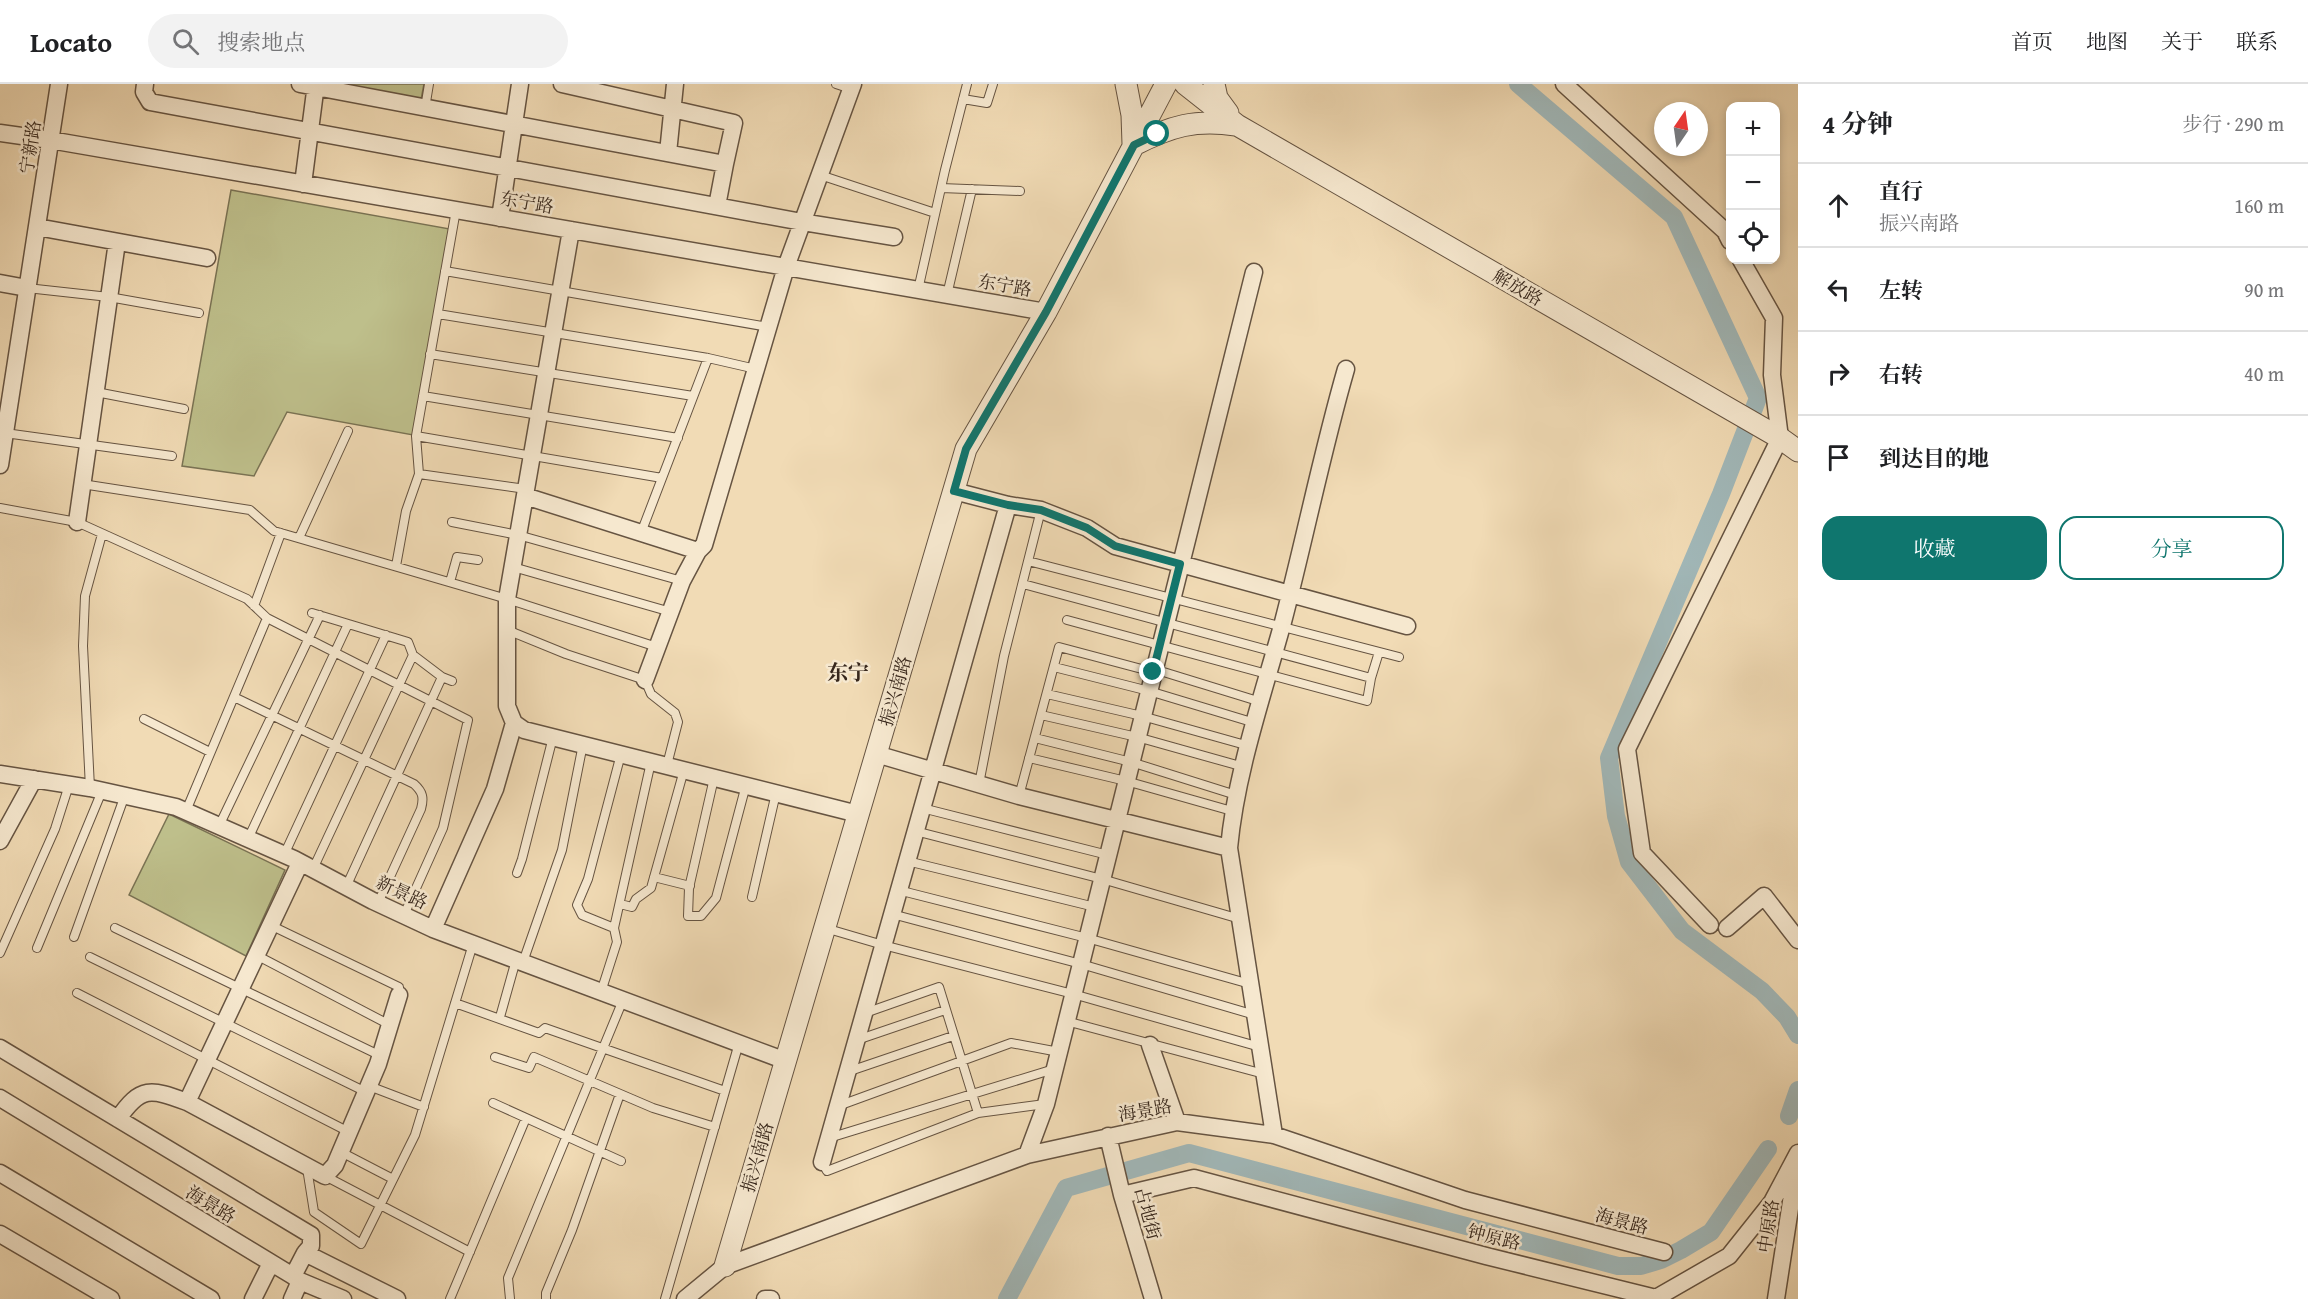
<!DOCTYPE html>
<html lang="zh">
<meta charset="utf-8">
<style>
:root{--surface:#fff;--page:#f2f2f2;--text:#202124;--muted:#757577;--line:#e0e0e0;--accent:#0f766e}
body{margin:0;font-family:"Gentium Book Plus","Noto Serif SC",serif;background:var(--page);color:var(--text)}
.controls{position:absolute;right:18px;top:18px;display:grid;overflow:hidden;border-radius:12px;box-shadow:0 3px 9px #0003}
.controls button{width:54px;height:54px;display:grid;place-items:center;padding:0;border:0;border-bottom:2px solid var(--line);background:var(--surface);color:var(--text);font:30px sans-serif}
.compass{position:absolute;left:1654px;top:18px;width:54px;height:54px;border-radius:50%;background:var(--surface);box-shadow:0 3px 9px #0003;rotate:13deg}
.stop{position:absolute;width:18px;height:18px;margin:-14px;border:4px solid #0f766e;border-radius:50%;background:#fff}
.stop.end{background:#0f766e;border-color:#fff;box-shadow:0 2px 6px #0008}
.list{margin:0;padding:0;list-style:none}
h2{display:flex;justify-content:space-between;align-items:center;height:78px;margin:0;padding:0 24px;font-size:26px}
h2 small{font-size:20px;font-weight:400;color:var(--muted)}
.list li{display:grid;grid-template-columns:39px 1fr auto;gap:18px;align-items:center;box-sizing:border-box;height:84px;padding:0 24px;border-top:2px solid var(--line)}
.list b{display:block;font-size:22px;white-space:nowrap}
.list p{margin:0;font-size:20px;white-space:nowrap;color:var(--muted)}
.list em{font-size:20px;font-style:normal;color:var(--muted)}
.actions{display:flex;gap:12px;padding:18px 24px}
.actions a{flex:1;padding:14px 0;border:2px solid var(--accent);border-radius:18px;text-align:center;font-size:21px;color:var(--accent)}
.actions .main{background:var(--accent);color:#fff}
.icon{flex:none;width:33px;height:33px;fill:none;stroke:currentColor;stroke-width:2;stroke-linecap:round;stroke-linejoin:round}
.map{position:relative;flex:none;width:1798px;height:1215px;overflow:hidden}
header{display:flex;align-items:center;gap:36px;box-sizing:border-box;height:84px;padding:0 30px;background:var(--surface);border-bottom:2px solid var(--line)}
header strong{font-size:28px}
nav{display:flex;gap:33px;margin-inline-start:auto;font-size:21px}
.search{width:420px;height:54px;background:var(--page);display:flex;align-items:center;gap:15px;box-sizing:border-box;padding:0 21px;border-radius:33px;color:var(--muted);font-size:22px}
main{display:flex}
aside{flex:1;background:var(--surface)}
.map>svg:first-child{display:block}
</style>
<header>
<strong>Locato</strong>
<div class="search"><svg class="icon" aria-label="search" viewBox="0 0 24 24"><circle cx="10" cy="10" r="6"/><path d="M15 15l6 6"/></svg>搜索地点</div>
<nav><a>首页</a><a>地图</a><a>关于</a><a>联系</a></nav>
</header>
<main>
<div class="map">
<svg width="1798" height="1215" viewBox="0 0 1798 1215">
<rect width="100%" height="100%" fill="#f1dbb5"/>
<filter id="stains"><feTurbulence type="fractalNoise" baseFrequency=".00333" numOctaves="4"/><feColorMatrix values="0 0 0 0 .2 0 0 0 0 .09 0 0 0 0 .02 0 0 0 .5 -.17"/></filter>
<radialGradient id="worn" r=".72"><stop offset=".6" stop-color="#630" stop-opacity="0"/><stop offset="1" stop-color="#630" stop-opacity=".3"/></radialGradient>
<path fill="#bebf8b" stroke="#7a7354" stroke-width="1.5" d="M322 0H424L421 16Z
M231 106 450 145 413 351 287 328 254 392 182 382Z
M169 730 285 786 246 872 129 811Z"/>
<g fill="none" stroke-linecap="round" stroke-linejoin="round">
<path stroke="#a1b8b9" stroke-width="18" d="M1518 0 1674 133 1758 314 1721 410 1609 674 1616 732 1629 778 1682 847 1762 907 1787 933 1798 951
M1789 1032 1798 1006
M1007 1215 1066 1104 1189 1069 1618 1182H1641L1661 1176 1681 1166 1711 1148 1768 1065"/>
<g stroke="#665442" stroke-width="10">
<path id="service" d="M836 0 851 5
M963 15 987 19 993 0
M425 24 429 0
M820 91 935 129
M941 104 1020 107
M445 187 768 243
M27 204 109 213 199 229
M918 206 945 86 967 0
M947 211 972 105
M438 230 708 274 756 285
M430 270 693 312
M96 308 184 325
M423 312 678 354
M5 349 172 372
M416 352 662 394
M419 390 416 352 456 126
M82 400 250 426 274 447 507 515 657 563
M0 424 77 438 247 515 267 534 468 636 443 744 404 831
M452 438 518 451 682 497
M641 449 708 274
M299 454 348 347
M1028 477 1399 573
M396 482 406 427 419 390 526 405
M513 483 671 528
M450 498 457 473 478 476
M1023 500 1371 594
M254 522 281 449
M312 529 408 558 413 571 442 593 452 597
M1067 536 1367 617 1371 594 1379 568
M507 546 566 570 645 596 651 610 675 629 678 638 667 681
M1054 583 1149 607 1255 639
M1047 610 1142 632 1249 662
M234 613 414 700C423 708 424 714 421 725L378 819
M1041 631 1137 653 1244 683
M144 635 210 668
M1035 654 1131 678 1236 711
M1029 674 1126 697 1232 727
M714 694 689 804 688 832H701L716 814 746 701
M979 700 1004 572 1041 426
M90 704 83 562 85 512 102 450
M1019 712 1059 563 1153 588 1157 586 1261 618
M922 724 1108 771
M186 727 267 534
M219 742 320 531
M915 747 1102 795 1240 835
M248 755 348 540
M284 771 386 551
M907 777 1095 823
M313 785 413 571
M517 789 522 775 553 653
M654 793 690 802
M346 803 442 593
M898 806 1087 854 1250 900
M752 813 776 709
M620 820 632 823 636 815 651 804 684 686
M892 830 1081 880 1255 931
M270 841 399 903V911
M115 844 381 972
M614 844 651 678
M825 844 883 861 1073 910 1260 963
M74 853 125 711
M37 864 102 707
M0 869 55 745 69 701
M256 871 390 941
M90 873 366 1008
M523 878 562 766 583 660
M601 908 617 858 614 844 582 831 577 821 588 795 621 670
M77 909 349 1048
M455 919 539 949 545 944 725 1007
M865 929 939 903 978 1029
M500 933 516 876
M1066 937 1264 990
M857 956 945 926
M495 973 529 984 534 973 653 1024 715 1043
M847 988 953 952
M369 1002 424 1023
M493 1019 621 1077
M838 1022 1011 959 1059 968
M829 1054 1054 985
M341 1068 393 1095
M822 1078 827 1087 978 1029 1045 1020
M307 1084 314 1128 361 1160 415 1051 473 860
M325 1092 470 1168
M450 1215 526 1034
M510 1215 508 1194 623 916
M546 1215V1209L572 1146 620 1010
M665 1215 739 959"/>
</g>
<g stroke="#665442" stroke-width="19">
<path id="minor" d="M145 0 144 8 150 18 802 138 894 153
M300 0 725 80 734 39 562 0
M1564 0 1725 147 1730 157
M0 49 50 56 1046 228
M668 69 675 0
M303 100 316 0
M717 122 725 80
M500 134 520 0
M37 143 207 174
M571 146 507 515V622L514 639 524 646 858 730
M0 199 27 204
M0 381 59 0
M954 407 1008 421 1041 426 1087 444 1115 462 1407 542
M525 412 698 467 704 461 786 183 853 0
M77 438 117 158
M645 596 682 497 698 467
M876 670 1019 712 1229 764
M0 690 90 704 176 723 294 775 373 817 433 845 786 977
M0 757 34 695
M1710 841 1642 769 1627 665 1780 354 1772 291 1774 234 1741 176
M1727 844 1764 812 1798 856
M433 845 495 705 514 639
M1150 961 1177 1038
M0 964 311 1151V1162L305 1169
M0 1014 293 1192 305 1169 397 1215
M187 1018 300 779
M118 1035C141 1001 151 1005 187 1018L325 1092 335 1081 378 980 399 911
M1274 1051 1229 764C1236 688 1263 611 1283 538 1305 454 1322 368 1346 285
M1108 1052 1122 1111 1153 1215
M1027 1071 1046 1020 1254 188
M822 1078 1008 421
M0 1089 211 1215
M1122 1111 1194 1094 1486 1172 1660 1215
M0 1150 111 1215
M300 1197 343 1215
M1656 1214 1729 1172 1772 1118 1798 1069
M253 1215 271 1179
M292 1215 300 1197 293 1192
M685 1215 725 1182 1027 1071 1177 1038 1274 1051 1465 1116 1664 1168
M765 1215H771
M1776 1215 1797 1079"/>
</g>
<g stroke="#665442" stroke-width="23">
<path id="tertiary" d="M1126 0 1132 31 1133 60
M1185 0 1237 41 1780 354 1798 367
M1214 0 1217 14 1228 29
M1134 61C1171 42 1195 35 1236 41
M725 1182 966 365 1046 228 1166 0"/>
</g>
<use href="#service" stroke="#f6e8cf" stroke-width="8"/>
<use href="#minor" stroke="#f6e8cf" stroke-width="16"/>
<use href="#tertiary" stroke="#f6e8cf" stroke-width="21"/>
</g>
<g fill="none" stroke-linecap="round" stroke-linejoin="round">
<path stroke="#0f766e" stroke-width="8" d="M1153 588 1180 480 1115 462 1087 444 1041 426 1008 421 954 407 966 365 1046 228 1134 61 1157 50"/>
</g>
<g text-anchor="middle" dominant-baseline="central" stroke-width="5" stroke-linejoin="round" paint-order="stroke">
<g font-size="18" fill="#37271c" stroke="#f6e8cf">
<text transform="translate(30 63) rotate(-81)">宁新路</text>
<text transform="translate(527 118) rotate(10)">东宁路</text>
<text transform="translate(1005 201) rotate(10)">东宁路</text>
<text transform="translate(1518 203) rotate(30)">解放路</text>
<text transform="translate(895 607) rotate(-74)">振兴南路</text>
<text transform="translate(402 808) rotate(25)">新景路</text>
<text transform="translate(1145 1026) rotate(-10)">海景路</text>
<text transform="translate(757 1073) rotate(-74)">振兴南路</text>
<text transform="translate(211 1120) rotate(31)">海景路</text>
<text transform="translate(1148 1129) rotate(75)">占地街</text>
<text transform="translate(1622 1137) rotate(15)">海景路</text>
<text transform="translate(1768 1142) rotate(-81)">中原路</text>
<text transform="translate(1494 1153) rotate(14)">钟原路</text>
</g>
<g font-size="21" font-weight="bold" fill="#37271c" stroke="#f6e8cf">
<text x="848" y="588">东宁</text>
</g>
</g>
<rect width="100%" height="100%" filter="url(#stains)"/>
<rect width="100%" height="100%" fill="url(#worn)"/>
</svg>
<div class="controls">
<button>+</button>
<button>−</button>
<button><svg class="icon" aria-label="locate" viewBox="0 0 24 24"><circle cx="12" cy="12" r="6"/><path d="M12 2v4M12 18v4M2 12h4M18 12h4"/></svg></button>
</div>
<svg class="compass" viewBox="-18 -18 36 36"><path d="M0-13l5 13h-10z" fill="#e53935"/><path d="M0 13l5-13h-10z" fill="#757577"/></svg>
<div class="stop" style="left:1157px;top:50px"></div>
<div class="stop end" style="left:1153px;top:588px"></div>
</div>
<aside>
<h2>4 分钟<small>步行 · 290 m</small></h2>
<ul class="list">
<li><svg class="icon" aria-label="ahead" viewBox="0 0 24 24"><path d="M12 20V5M6 11l6-6 6 6"/></svg><div><b>直行</b><p>振兴南路</p></div><em>160 m</em></li>
<li><svg class="icon" aria-label="left" viewBox="0 0 24 24"><path d="M17 20v-9H6M10 6l-5 5 5 5"/></svg><div><b>左转</b></div><em>90 m</em></li>
<li><svg class="icon" aria-label="right" viewBox="0 0 24 24"><path d="M7 20v-9h11M14 6l5 5-5 5"/></svg><div><b>右转</b></div><em>40 m</em></li>
<li><svg class="icon" aria-label="arrive" viewBox="0 0 24 24"><path d="M6 21V4h12l-3 4 3 4H6"/></svg><div><b>到达目的地</b></div></li>
</ul>
<div class="actions"><a class="main">收藏</a><a>分享</a></div>
</aside>
</main>
